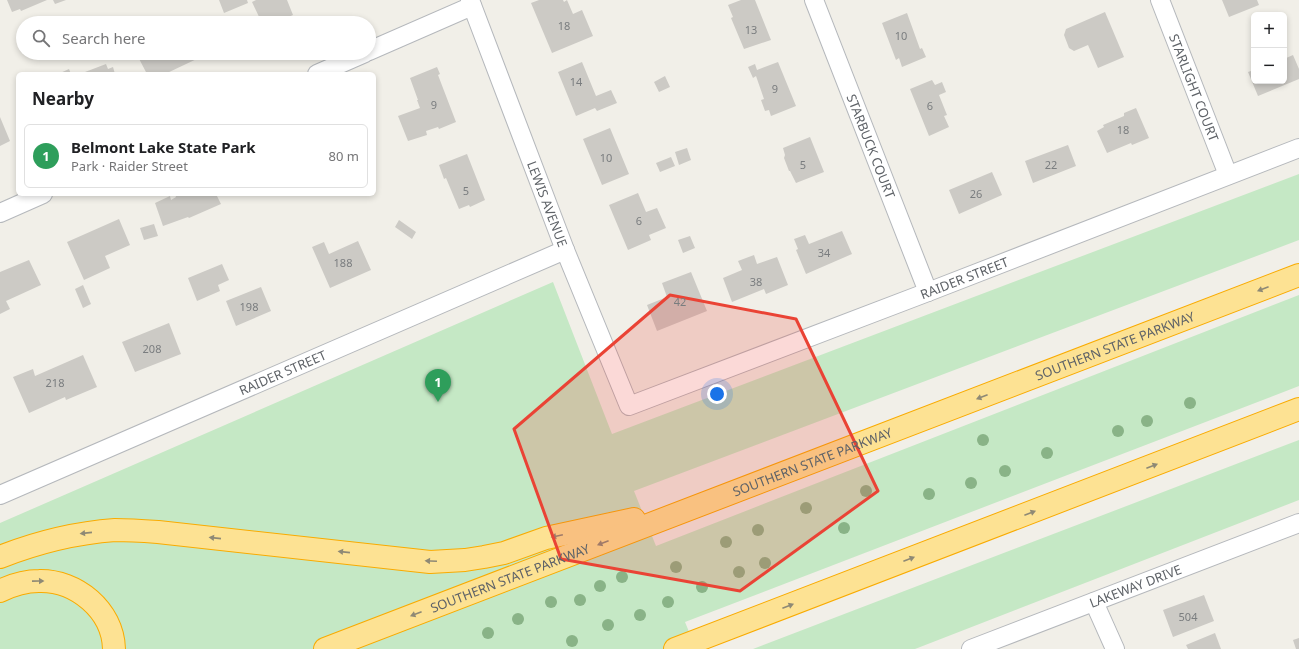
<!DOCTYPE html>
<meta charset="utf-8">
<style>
:root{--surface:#fff;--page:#f6f6f6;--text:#202124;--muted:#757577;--line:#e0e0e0;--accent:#ea4335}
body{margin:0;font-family:"Noto Sans",sans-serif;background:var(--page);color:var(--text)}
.controls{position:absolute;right:12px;top:12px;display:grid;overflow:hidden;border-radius:6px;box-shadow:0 2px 6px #0003}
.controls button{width:36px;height:36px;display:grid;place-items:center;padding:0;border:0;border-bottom:1px solid var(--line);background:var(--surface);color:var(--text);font:20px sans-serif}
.you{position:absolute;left:717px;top:394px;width:14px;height:14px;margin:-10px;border:3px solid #fff;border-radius:50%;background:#1a73e8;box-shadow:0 0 0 6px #1a73e833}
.badge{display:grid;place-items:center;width:26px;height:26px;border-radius:50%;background:var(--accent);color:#fff;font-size:13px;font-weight:700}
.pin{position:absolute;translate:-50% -33px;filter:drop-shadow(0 1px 2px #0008)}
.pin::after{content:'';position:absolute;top:21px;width:14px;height:12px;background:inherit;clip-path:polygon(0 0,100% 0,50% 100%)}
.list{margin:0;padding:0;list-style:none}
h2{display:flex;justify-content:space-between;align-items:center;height:52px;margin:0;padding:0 16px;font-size:17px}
h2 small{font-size:13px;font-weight:400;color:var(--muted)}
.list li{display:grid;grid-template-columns:26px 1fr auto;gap:12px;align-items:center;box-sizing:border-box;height:64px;margin:0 8px 8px;padding:0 8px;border:1px solid var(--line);border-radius:6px}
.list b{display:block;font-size:15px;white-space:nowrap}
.list p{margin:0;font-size:13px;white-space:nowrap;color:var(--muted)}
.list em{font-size:13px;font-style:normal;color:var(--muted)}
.icon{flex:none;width:22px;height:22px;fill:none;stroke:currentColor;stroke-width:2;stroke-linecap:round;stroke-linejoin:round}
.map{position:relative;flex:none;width:1299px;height:649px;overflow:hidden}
.search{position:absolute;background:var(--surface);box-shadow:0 2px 6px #0003;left:16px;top:16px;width:360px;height:44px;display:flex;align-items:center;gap:10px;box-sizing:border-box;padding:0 14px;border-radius:22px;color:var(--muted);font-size:15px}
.panel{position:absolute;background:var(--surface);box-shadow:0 2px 6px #0003;left:16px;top:72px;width:360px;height:124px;border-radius:6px}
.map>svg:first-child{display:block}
</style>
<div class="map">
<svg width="1299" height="649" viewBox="0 0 1299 649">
<rect width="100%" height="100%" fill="#f1efe8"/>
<path fill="#c5e8c5" d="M1299 174V240L634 491 656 546 1299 295V386L685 622 696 649H0V523L553 282 612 434Z
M1299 440V500L915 649H753Z"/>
<path fill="#cccac5" d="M7 0H47L21 11 20 9 12 12Z
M53 0H66L55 4Z
M219 0H247L248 3 224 13Z
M256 0H287L293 15 274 23H262L252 2Z
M539 0H563L564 2 567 0 573 14 582 10 593 36 552 53 531 3Z
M741 0H755L771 40 744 49 731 18 733 17 728 5Z
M1222 0H1257L1259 5 1229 17Z
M1105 12 1124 57 1098 68 1088 45 1074 51 1069 48 1064 35 1066 29Z
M907 13 920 49 922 48 926 57 902 67 899 58 896 60 882 23Z
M136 53H202L203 56 165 74H147Z
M1293 55 1299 69V79L1258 96 1248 72 1254 70V81H1284V59Z
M582 62 596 96 611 90 617 103 597 111 595 108 576 116 558 72Z
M778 62 796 106 771 116 769 110 765 111 761 100 764 99 756 76 753 78 748 67 755 64 757 70Z
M106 64 108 69 113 67 115 74H85V72Z
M437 67 440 74 438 75 456 122 439 129 438 127 426 131 427 135 408 141 398 116 420 108 417 100H418L410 78Z
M69 69 71 74H58Z
M665 76 670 87 659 92 654 82Z
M932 80 935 85 942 82 946 92 939 95 947 115 944 116 949 127 929 136 910 89Z
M1136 108 1149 138 1132 145 1131 143 1107 153 1097 131 1104 127 1103 125 1124 116V113Z
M0 117 10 141 0 146Z
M610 128 629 174 602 185 583 139Z
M810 137 824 172 796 183 790 171H789L784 158 785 155 783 148Z
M1068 145 1076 166 1033 183 1025 161Z
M687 148 691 160 679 165 675 152Z
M467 154 485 200 470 207 469 205 459 209 446 178 444 179 439 165Z
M671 157 675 166 660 172 656 163Z
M992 172 1002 195 959 214 949 190Z
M638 193 646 212 657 208 666 228 649 235 651 240 628 250 609 205Z
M175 194H216L221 204 189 218 188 217 163 226 155 203 170 196 171 200 176 197Z
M119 219 130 245 105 256 110 268 84 280 67 242Z
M399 220 416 232 412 239 395 227Z
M154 224 158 236 144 240 140 228Z
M842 231 852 254 806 274 796 250 798 249 794 239 805 235 809 244Z
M690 236 695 248 683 253 678 240Z
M358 241 371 270 330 288 312 247 324 242 329 254Z
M754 255 757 264 777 257 788 285 766 294 764 289 732 302 723 278 742 270 738 261Z
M29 260 41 285 6 301 10 309 0 314V272Z
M222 264 229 280 218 285 220 291 197 301 188 278Z
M691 272 707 311 657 331 647 305 667 297 662 283Z
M83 285 91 304 83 308 75 289Z
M261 287 271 311 236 326 226 301Z
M169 323 181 354 135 372 122 342Z
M83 355 97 387 66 400 65 397 29 413 13 377 33 369 35 376Z
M1204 595 1214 621 1173 637 1163 610Z
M1215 633 1221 649H1188L1186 645Z
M1299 638V649H1296L1293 640Z"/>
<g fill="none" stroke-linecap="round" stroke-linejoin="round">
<g stroke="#b5b8bc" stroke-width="20">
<g id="minor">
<path id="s1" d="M470 0 565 250 629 406 928 292 1299 148"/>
<path id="s2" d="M814 0 928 292"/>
<path id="s3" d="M1160 0 1228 175"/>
<path d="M369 51 472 6"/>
<path d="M317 74 365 53"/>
<path d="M0 213 43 194"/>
<path id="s4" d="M0 495 565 250"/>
<path d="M1094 602 1115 649"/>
<path id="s5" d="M971 649 1299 523"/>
</g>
</g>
<g stroke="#f9ab00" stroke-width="24">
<g id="motorway">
<path d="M0 557C38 542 74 533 115 530 129 530 144 531 158 532L430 562 465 560 484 557 504 553 546 538 634 519"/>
<path d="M0 591C12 585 25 581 39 581 76 580 113 610 114 649"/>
<path id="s6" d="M325 649 1299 275"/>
<path d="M675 649 1299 409"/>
</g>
</g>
<use href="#minor" stroke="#fff" stroke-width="18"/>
<use href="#motorway" stroke="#fde293" stroke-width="22"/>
</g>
<g fill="#89b387">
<circle cx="1190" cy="403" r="6"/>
<circle cx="1147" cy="421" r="6"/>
<circle cx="1118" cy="431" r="6"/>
<circle cx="983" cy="440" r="6"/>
<circle cx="1047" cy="453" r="6"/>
<circle cx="1005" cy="471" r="6"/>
<circle cx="971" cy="483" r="6"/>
<circle cx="866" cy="491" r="6"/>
<circle cx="929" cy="494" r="6"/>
<circle cx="806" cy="508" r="6"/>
<circle cx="844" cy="528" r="6"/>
<circle cx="758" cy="530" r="6"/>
<circle cx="726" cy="542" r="6"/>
<circle cx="765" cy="563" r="6"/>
<circle cx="676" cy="567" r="6"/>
<circle cx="739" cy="572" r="6"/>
<circle cx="622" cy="577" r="6"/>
<circle cx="600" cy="586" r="6"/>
<circle cx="702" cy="587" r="6"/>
<circle cx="580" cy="600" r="6"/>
<circle cx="551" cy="602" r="6"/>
<circle cx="668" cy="602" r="6"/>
<circle cx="640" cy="615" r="6"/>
<circle cx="518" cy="619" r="6"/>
<circle cx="608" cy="625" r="6"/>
<circle cx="488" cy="633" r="6"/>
<circle cx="572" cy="641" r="6"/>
</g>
<defs><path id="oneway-solid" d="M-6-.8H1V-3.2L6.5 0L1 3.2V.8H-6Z"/></defs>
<g fill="#8e8975">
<use href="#oneway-solid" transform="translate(1263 289) rotate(159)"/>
<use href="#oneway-solid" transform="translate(982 397) rotate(159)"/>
<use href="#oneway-solid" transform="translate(1152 466) rotate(-21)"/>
<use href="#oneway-solid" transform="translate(1030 513) rotate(-21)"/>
<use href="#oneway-solid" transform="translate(86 533) rotate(174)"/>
<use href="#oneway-solid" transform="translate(557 536) rotate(168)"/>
<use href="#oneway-solid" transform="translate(215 538) rotate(-174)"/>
<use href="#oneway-solid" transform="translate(603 543) rotate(159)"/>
<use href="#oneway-solid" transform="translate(344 552) rotate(-174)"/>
<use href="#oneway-solid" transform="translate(909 559) rotate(-21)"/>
<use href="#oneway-solid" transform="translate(431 561) rotate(-177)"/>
<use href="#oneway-solid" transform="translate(38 581) rotate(-1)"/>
<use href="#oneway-solid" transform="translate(788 606) rotate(-21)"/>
<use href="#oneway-solid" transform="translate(416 614) rotate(159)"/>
</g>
<path fill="#ea4335" fill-opacity="0.2" stroke="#ea4335" stroke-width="3" stroke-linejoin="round" d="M670 295 796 319 878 491 740 591 561 559 514 429Z"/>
<g text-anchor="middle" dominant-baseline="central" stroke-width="3.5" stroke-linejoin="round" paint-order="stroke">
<g font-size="11" fill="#7a7d7f">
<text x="564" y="25">18</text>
<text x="751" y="29">13</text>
<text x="901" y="35">10</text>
<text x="576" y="81">14</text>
<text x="775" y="88">9</text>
<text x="434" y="104">9</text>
<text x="930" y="105">6</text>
<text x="1123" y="129">18</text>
<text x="606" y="157">10</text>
<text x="803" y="164">5</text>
<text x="1051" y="164">22</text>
<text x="466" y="190">5</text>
<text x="976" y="193">26</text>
<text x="639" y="220">6</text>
<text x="824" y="252">34</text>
<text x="343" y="262">188</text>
<text x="756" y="281">38</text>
<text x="680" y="301">42</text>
<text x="249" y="306">198</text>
<text x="152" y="348">208</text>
<text x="55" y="382">218</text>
<text x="1188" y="616">504</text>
</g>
<g font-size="13" fill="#5f6368" stroke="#fff">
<text stroke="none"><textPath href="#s3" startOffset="94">STARLIGHT COURT</textPath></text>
<text stroke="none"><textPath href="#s2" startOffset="157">STARBUCK COURT</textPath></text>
<text stroke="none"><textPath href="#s1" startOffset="218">LEWIS AVENUE</textPath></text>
<text stroke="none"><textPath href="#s1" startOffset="795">RAIDER STREET</textPath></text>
<text stroke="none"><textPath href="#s6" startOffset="846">SOUTHERN STATE PARKWAY</textPath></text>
<text stroke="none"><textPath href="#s4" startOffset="308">RAIDER STREET</textPath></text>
<text stroke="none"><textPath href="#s6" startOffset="522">SOUTHERN STATE PARKWAY</textPath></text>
<text stroke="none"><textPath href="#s6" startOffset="198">SOUTHERN STATE PARKWAY</textPath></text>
<text stroke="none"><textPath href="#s5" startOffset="176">LAKEWAY DRIVE</textPath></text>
</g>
</g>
</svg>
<div class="controls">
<button>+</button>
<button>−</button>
</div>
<div class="you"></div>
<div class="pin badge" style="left:438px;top:402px;background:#2e9e5b">1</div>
<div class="search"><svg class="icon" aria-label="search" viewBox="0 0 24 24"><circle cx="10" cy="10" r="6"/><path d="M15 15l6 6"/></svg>Search here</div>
<section class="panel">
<h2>Nearby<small></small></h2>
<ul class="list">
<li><span class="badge" style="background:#2e9e5b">1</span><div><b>Belmont Lake State Park</b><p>Park · Raider Street</p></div><em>80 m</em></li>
</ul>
</section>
</div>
